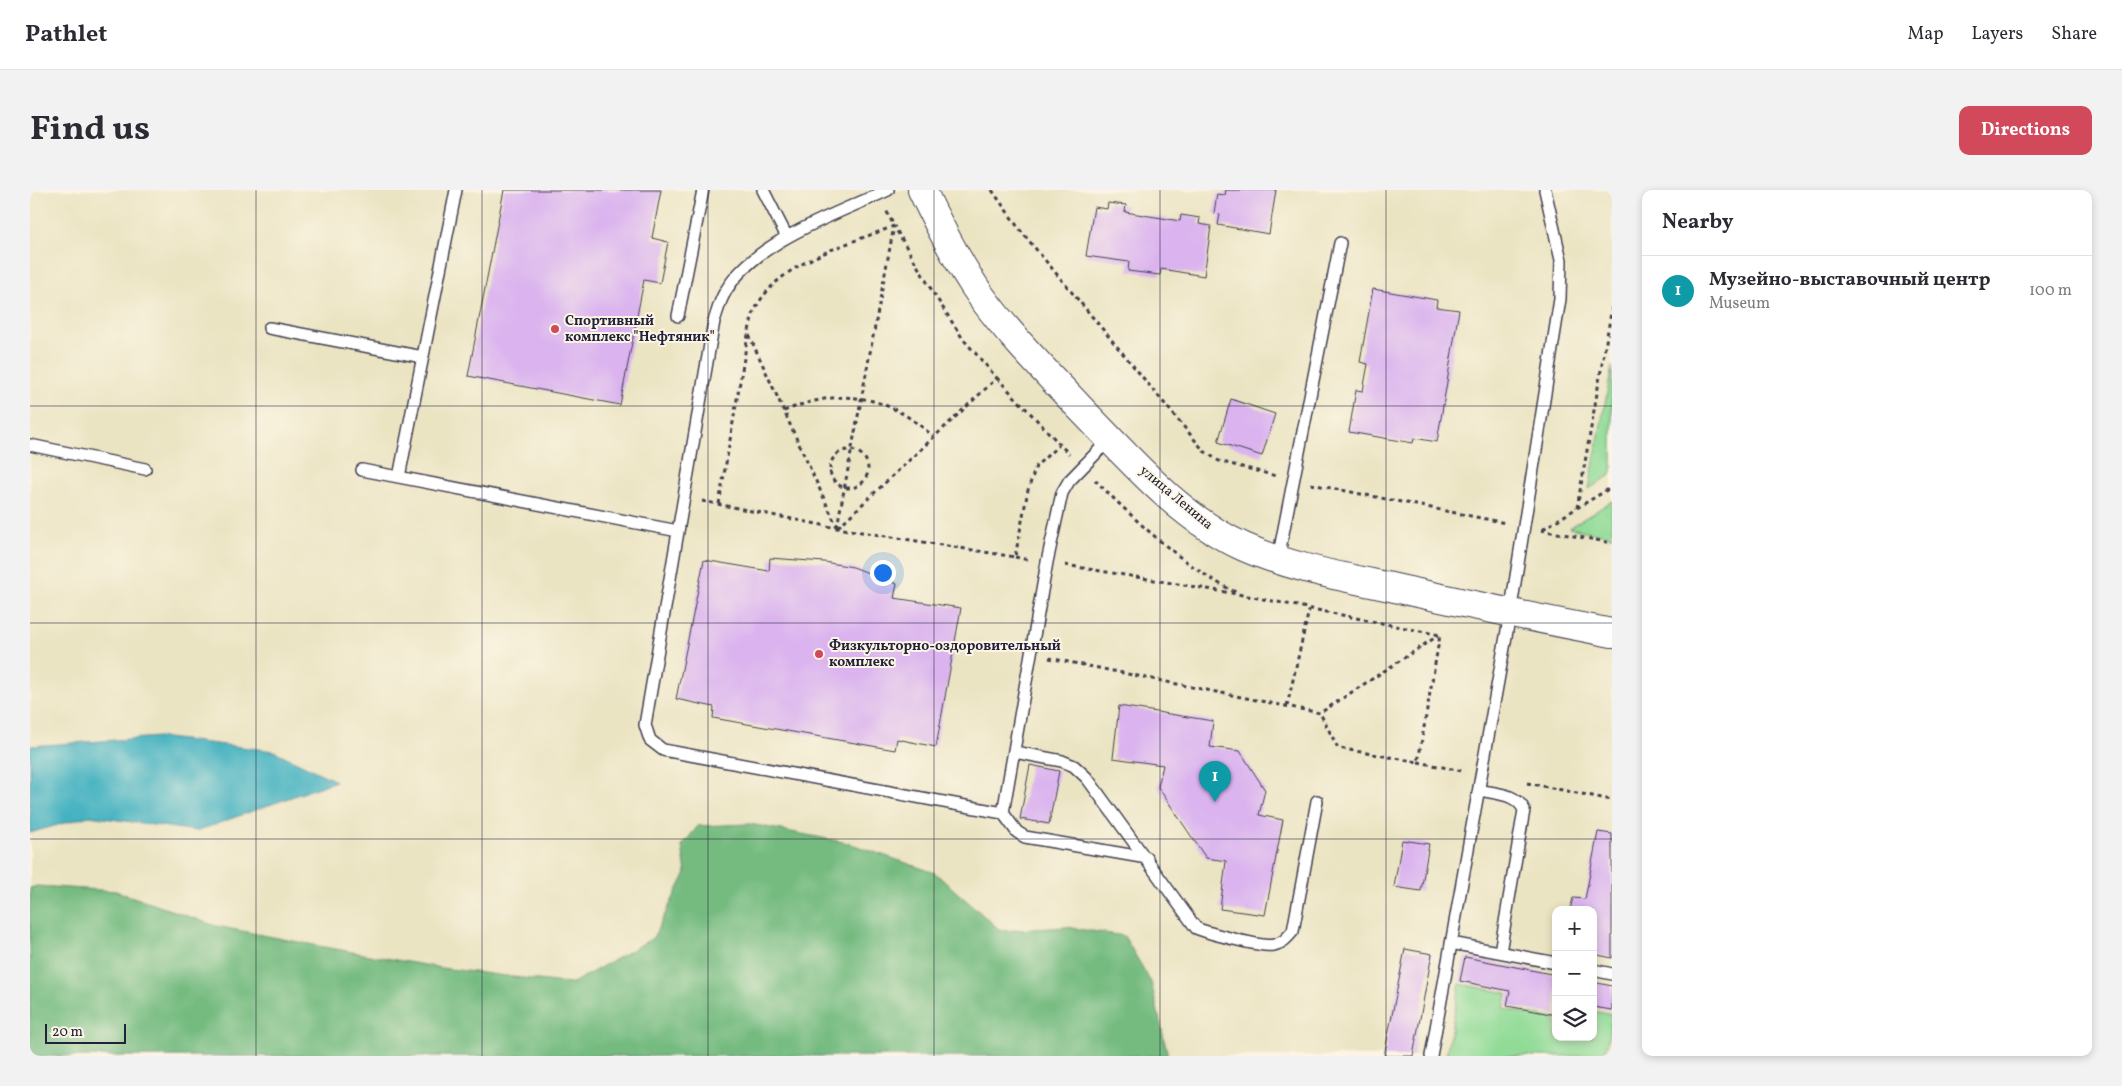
<!DOCTYPE html>
<meta charset="utf-8">
<style>
:root{--surface:#fff;--page:#f2f2f3;--text:#2b2b33;--muted:#7c7c81;--line:#e1e1e2;--accent:#d1495b}
body{margin:0;font-family:Vollkorn,serif;background:var(--page);color:var(--text)}
.controls{position:absolute;right:15px;bottom:15px;display:grid;overflow:hidden;border-radius:10px;box-shadow:0 2px 8px #0003}
.controls button{width:45px;height:45px;display:grid;place-items:center;padding:0;border:0;border-bottom:1px solid var(--line);background:var(--surface);color:var(--text);font:25px sans-serif}
.scale{position:absolute;left:15px;bottom:12px;width:81px;box-sizing:border-box;padding-left:5px;border:2px solid #22223b;border-top:0;font-size:14px;line-height:18px;white-space:nowrap;color:#22223b;-webkit-text-stroke:4px #fcf5e5;paint-order:stroke}
.you{position:absolute;left:852px;top:382px;width:18px;height:18px;margin:-12px;border:4px solid #fff;border-radius:50%;background:#1a73e8;box-shadow:0 0 0 8px #1a73e833}
.badge{display:grid;place-items:center;width:32px;height:32px;border-radius:50%;background:var(--accent);color:#fff;font-size:16px;font-weight:700}
.pin{position:absolute;translate:-50% -41px;filter:drop-shadow(0 1px 2px #0008)}
.pin::after{content:'';position:absolute;top:26px;width:18px;height:15px;background:inherit;clip-path:polygon(0 0,100% 0,50% 100%)}
.list{margin:0;padding:0;list-style:none}
h2{display:flex;justify-content:space-between;align-items:center;height:65px;margin:0;padding:0 20px;font-size:21px}
h2 small{font-size:16px;font-weight:400;color:var(--muted)}
.list li{display:grid;grid-template-columns:32px 1fr auto;gap:15px;align-items:center;box-sizing:border-box;height:70px;padding:0 20px;border-top:1px solid var(--line)}
.list b{display:block;font-size:19px;white-space:nowrap}
.list p{margin:0;font-size:16px;white-space:nowrap;color:var(--muted)}
.list em{font-size:16px;font-style:normal;color:var(--muted)}
.icon{flex:none;width:28px;height:28px;fill:none;stroke:currentColor;stroke-width:2;stroke-linecap:round;stroke-linejoin:round}
.map{position:relative;flex:none;width:1582px;height:866px;overflow:hidden;border-radius:10px}
header{display:flex;align-items:center;gap:30px;box-sizing:border-box;height:70px;padding:0 25px;background:var(--surface);border-bottom:1px solid var(--line)}
header strong{font-size:24px}
nav{display:flex;gap:28px;margin-inline-start:auto;font-size:18px}
.intro{display:flex;align-items:center;justify-content:space-between;box-sizing:border-box;height:120px;padding:0 30px}
h1{margin:0;font-size:35px}
.button{padding:12px 22px;border-radius:10px;background:var(--accent);color:#fff;font-size:18px;font-weight:700}
main{display:flex;gap:30px;padding:0 30px}
aside{flex:1;background:var(--surface);border-radius:10px;box-shadow:0 2px 8px #0003}
.map>svg:first-child{display:block}
</style>
<header>
<strong>Pathlet</strong>
<nav><a>Map</a><a>Layers</a><a>Share</a></nav>
</header>
<div class="intro"><h1>Find us</h1><a class="button">Directions</a></div>
<main>
<div class="map">
<svg width="1582" height="866" viewBox="0 0 1582 866">
<rect width="100%" height="100%" fill="#fcf5e5"/>
<filter id="ink" filterUnits="userSpaceOnUse"><feTurbulence type="fractalNoise" baseFrequency=".02" numOctaves="2"/><feDisplacementMap in="SourceGraphic" scale="10" xChannelSelector="R" yChannelSelector="G"/><feConvolveMatrix kernelMatrix="1 2 1 2 8 2 1 2 1" color-interpolation-filters="sRGB"/></filter>
<filter id="wash" filterUnits="userSpaceOnUse"><feTurbulence type="fractalNoise" baseFrequency=".0096" numOctaves="4" result="noise"/><feDisplacementMap in="SourceGraphic" scale="20" xChannelSelector="R" yChannelSelector="G"/><feGaussianBlur stdDeviation="1.12" result="paint"/><feColorMatrix in="noise" values="0 0 0 0 0 0 0 0 0 0 0 0 0 0 0 0 0 1.4 0 .05"/><feComposite in="paint" operator="in"/></filter>
<g filter="url(#wash)">
<rect width="100%" height="100%" fill="#ebe4c3"/>
<path fill="#91db97" stroke="#5a7e69" d="M1582 176V284L1559 299Z
M1582 311V346L1539 338Z
M1430 794 1477 803 1474 819 1526 829V847H1563V821L1582 825 1575 866H1416Z"/>
<path fill="#74bb80" stroke="#4b6e5e" d="M720 634 818 653 905 683 971 741 1036 737 1094 746 1121 792 1138 866H0V698L7 696 86 701 186 736 289 756 411 778 541 794 623 748 656 683 652 656 668 636Z"/>
<path fill="#45b2c1" stroke="#346a7e" d="M129 547 244 561 306 591 167 641 59 626 0 643V556Z"/>
<g id="blocks">
<path fill="#dab3ef" d="M474 0H631L622 48 638 52 630 93 614 90 590 215 438 186Z
M1196 0H1246L1239 44 1188 35 1190 24 1184 23 1187 4 1195 5Z
M1078 13 1096 15 1095 22 1150 31 1151 25 1170 28 1169 34 1181 36 1174 86 1131 79 1130 85 1098 81 1099 72 1056 66 1064 17 1077 19Z
M1343 99 1407 110 1406 117 1429 120 1407 252 1384 248 1383 253 1319 242 1326 200 1333 201 1338 174 1330 172Z
M1201 209 1245 224 1232 266 1188 252Z
M740 368 794 372 823 377 867 394 864 408 931 418 906 557 867 549 865 560 683 528 684 517 646 509 674 370 739 381Z
M1089 516 1183 531 1180 557 1210 561 1235 600 1229 625 1253 630 1235 725 1190 719 1196 671 1176 668 1128 597 1133 575 1083 568Z
M1000 575 1029 581 1019 634 990 629Z
M1568 642 1582 644V768L1563 764V720H1540L1543 708 1555 709Z
M1372 650 1399 654 1391 701 1364 697Z
M1375 759 1402 764 1383 866H1354Z
M1435 767 1526 785V825L1477 816 1480 801 1430 791Z
M1563 792 1582 796V820L1563 817Z"/>
</g>
</g>
<g filter="url(#ink)">
<use href="#blocks" fill-opacity="0" stroke="#403f4f" stroke-width="1"/>
<g fill="none" stroke-linecap="round" stroke-linejoin="round">
<g stroke="#403f4f" stroke-width="14">
<path id="service" d="M733 0 757 47
M858 0C807 24 720 52 693 106 689 114 687 123 684 131L615 535 620 550 633 560 973 623 1017 372 1032 303 1039 291 1080 249
M648 126 673 0
M239 138 393 167
M0 255 115 279
M332 280 648 341
M369 287 426 0
M1248 369 1310 53
M985 562 1032 571 1044 576 1057 588 1166 738C1178 743 1234 758 1244 755 1253 753 1257 748 1263 741L1287 611
M1449 600C1466 604 1486 603 1494 620L1470 762
M973 623 987 642 995 647 1117 668
M1421 753 1526 773
M1563 780 1582 784
M1401 866 1480 424 1530 109 1531 70 1515 0"/>
</g>
<g stroke="#403f4f" stroke-width="30">
<path id="tertiary" d="M892 0C909 36 928 73 951 106 980 146 1015 181 1049 217 1098 267 1149 328 1214 357 1262 378 1314 387 1365 398 1437 414 1509 429 1582 443"/>
</g>
<path stroke="#403f4f" stroke-width="3" stroke-dasharray="4 4" stroke-linecap="butt" d="M962 0 990 40 1174 261 1189 271 1246 286
M719 145 807 337
M967 188 1039 264
M754 221C813 197 856 204 904 247
M800 279a19 19 0 1 1 38 0a19 19 0 1 1-38 0Z
M1065 290C1104 329 1158 381 1208 403
M1281 294 1476 333
M672 311 807 338 985 367 998 300 1006 276 1029 255
M689 314 718 145C720 138 721 129 724 122 746 72 817 55 864 36L856 20
M1547 318 1582 297
M807 337 864 36
M808 337 967 188 933 149 904 104 864 36
M1513 339 1547 318 1582 117
M1511 340 1582 353
M985 367 999 370
M1035 375 1213 405 1410 445 1388 572 1308 558 1290 523
M1019 468 1290 523 1409 445
M1257 516 1279 420
M1388 572 1432 581
M1497 593 1582 610"/>
<use href="#service" stroke="#fff" stroke-width="11"/>
<use href="#tertiary" stroke="#fff" stroke-width="28"/>
</g>
</g>
<path fill="none" stroke="#22223b" stroke-width="1" stroke-opacity="0.55" d="M226 0V866M452 0V866M678 0V866M904 0V866M1130 0V866M1356 0V866M0 216H1582M0 433H1582M0 649H1582"/>
<g fill="#d1495b" stroke="#fcf5e5" stroke-width="2">
<circle cx="525" cy="139" r="5"/>
<circle cx="789" cy="464" r="5"/>
</g>
<g text-anchor="middle" dominant-baseline="central" stroke-width="4" stroke-linejoin="round" paint-order="stroke">
<g font-size="14" font-weight="bold" fill="#22223b" stroke="#fcf5e5" text-anchor="start">
<text x="535" y="131">Спортивный<tspan x="535" dy="16">комплекс "Нефтяник"</tspan></text>
<text x="799" y="456">Физкульторно-оздоровительный<tspan x="799" dy="16">комплекс</tspan></text>
</g>
<g font-size="14" fill="#22223b" stroke="#fcf5e5">
<text transform="translate(1146 308) rotate(40)">улица Ленина</text>
</g>
</g>
</svg>
<div class="controls">
<button>+</button>
<button>−</button>
<button><svg class="icon" aria-label="layers" viewBox="0 0 24 24"><path d="M12 4l9 5-9 5-9-5zM3 14l9 5 9-5"/></svg></button>
</div>
<div class="scale">20 m</div>
<div class="you"></div>
<div class="pin badge" style="left:1185px;top:612px;background:#0f9aa8">1</div>
</div>
<aside>
<h2>Nearby<small></small></h2>
<ul class="list">
<li><span class="badge" style="background:#0f9aa8">1</span><div><b>Музейно-выставочный центр</b><p>Museum</p></div><em>100 m</em></li>
</ul>
</aside>
</main>
